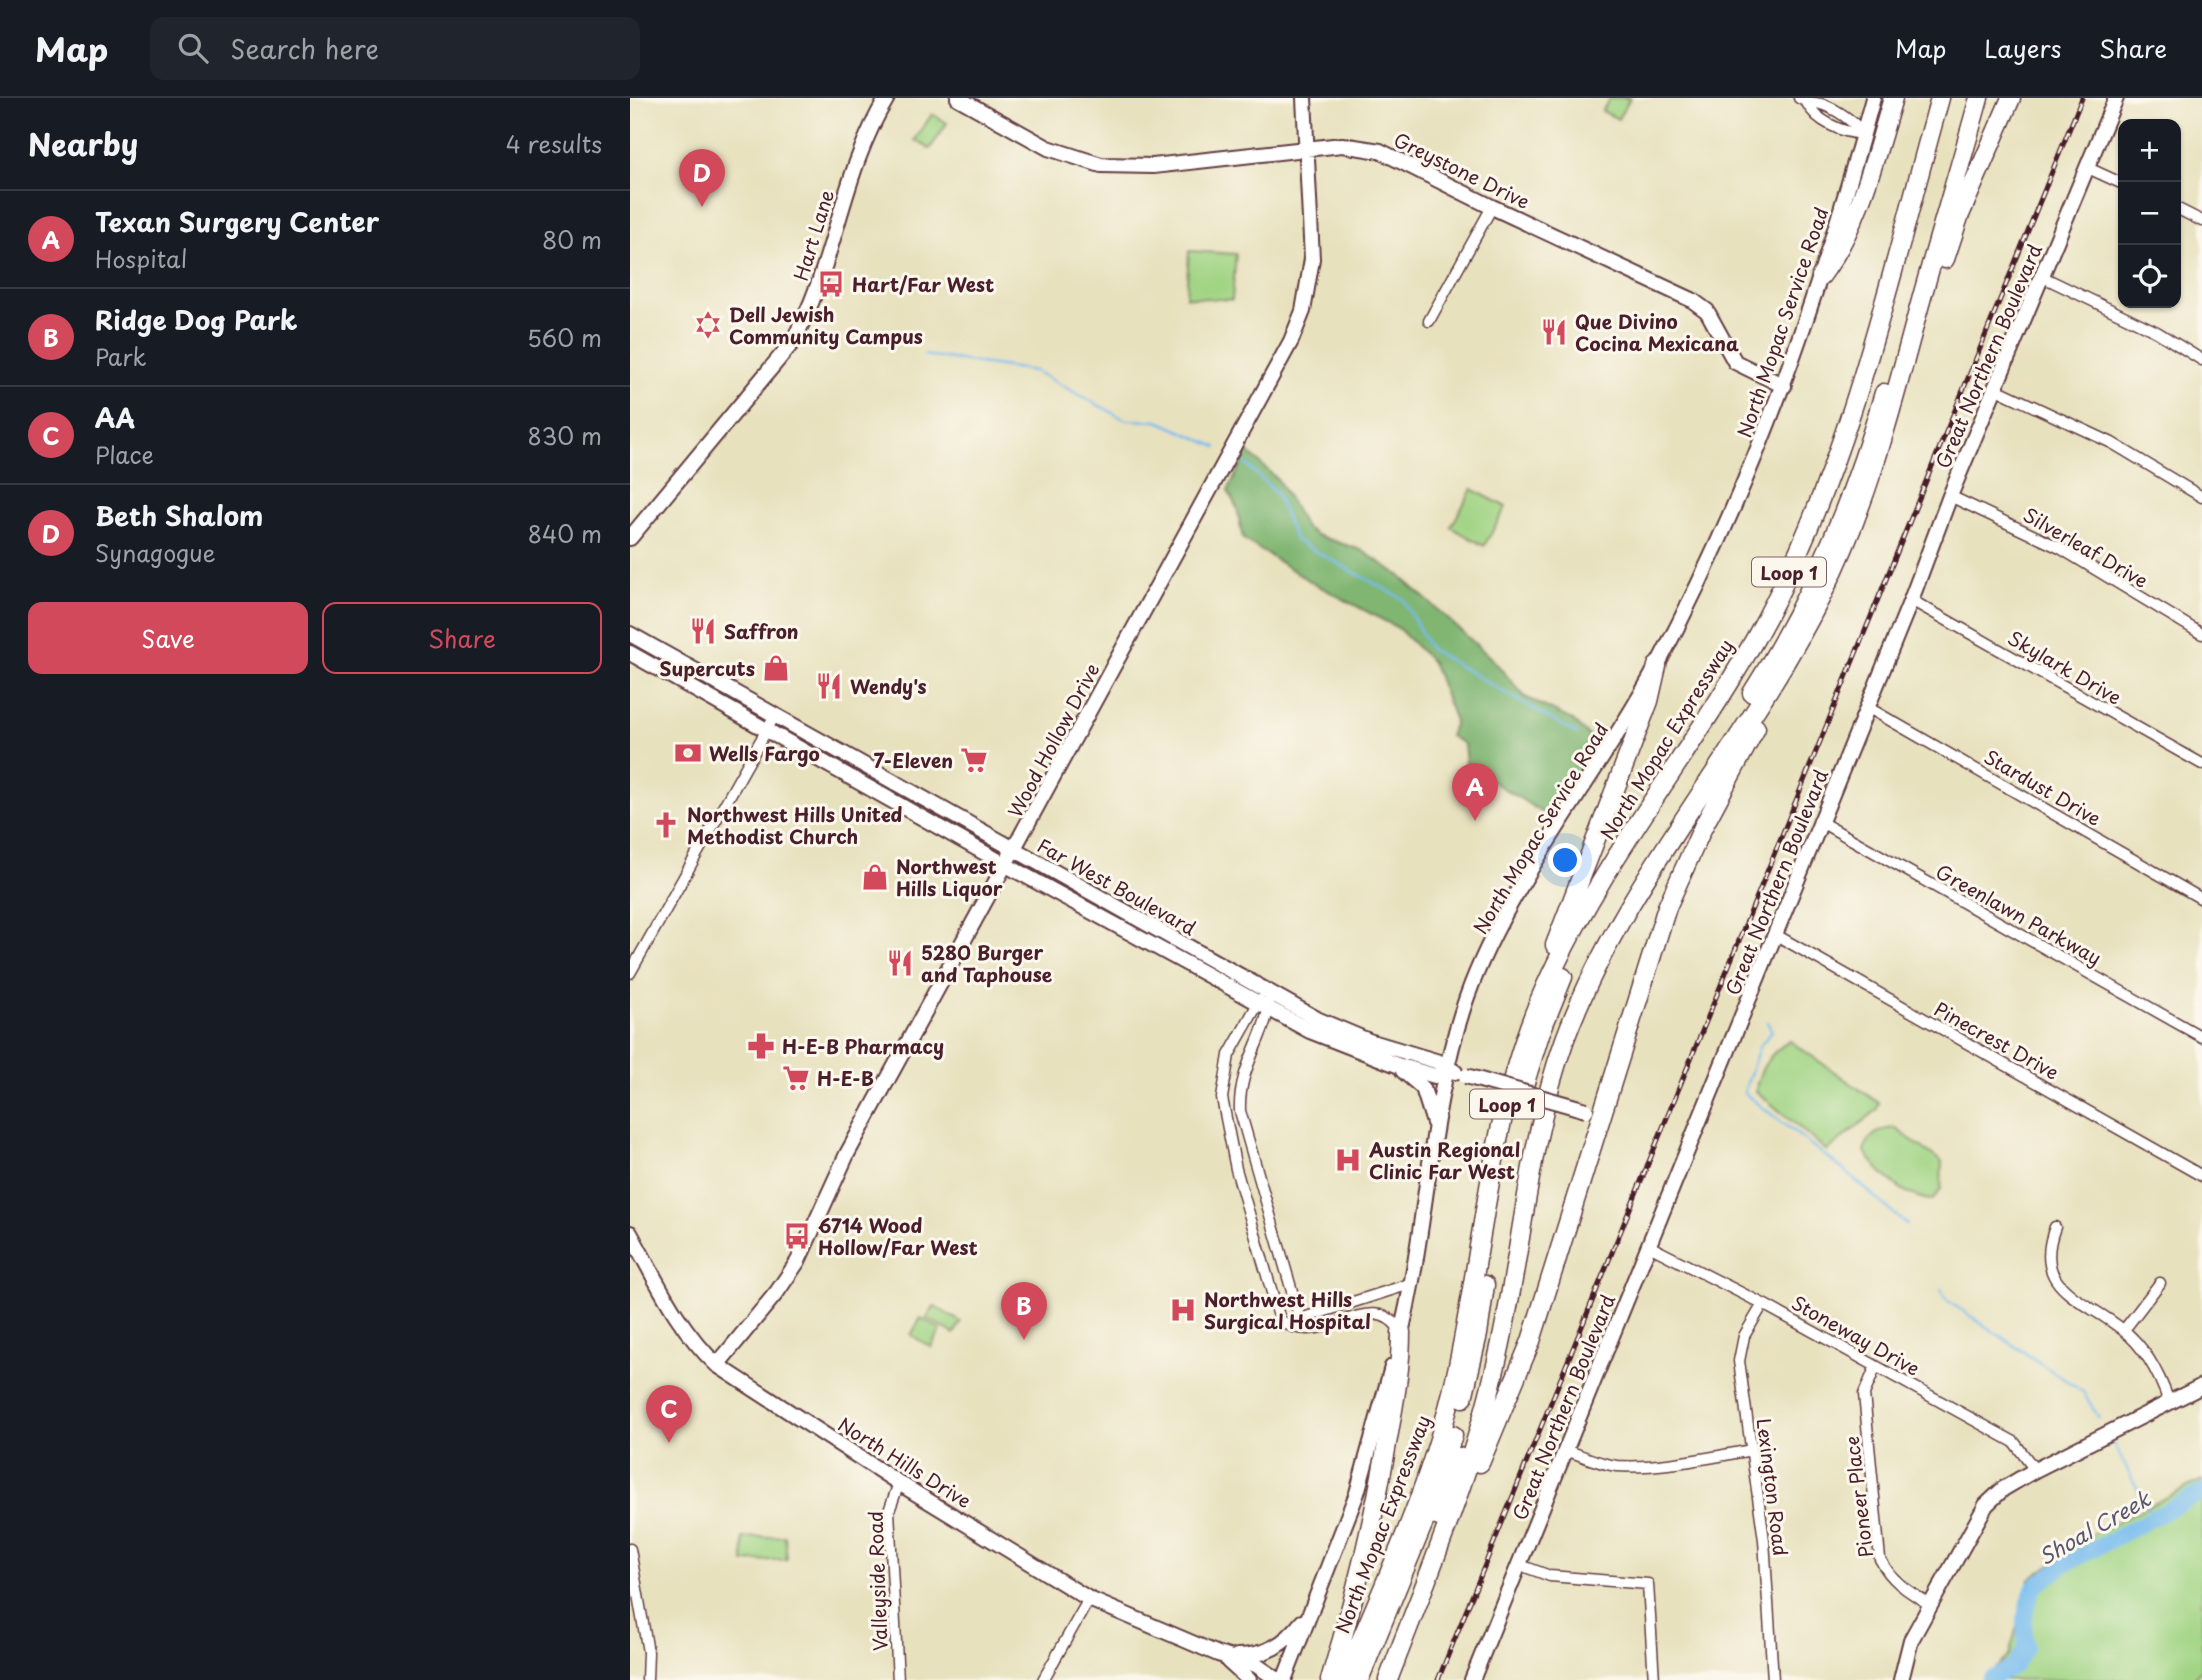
<!DOCTYPE html>
<meta charset="utf-8">
<style>
:root{--surface:#171b24;--page:#20242c;--text:#f1f3f6;--muted:#9ea1a6;--line:#363941;--accent:#d1495b}
body{margin:0;font-family:"Playpen Sans",sans-serif;background:var(--page);color:var(--text)}
.controls{position:absolute;right:21px;top:21px;display:grid;overflow:hidden;border-radius:14px;box-shadow:0 2px 5px #0004}
.controls button{width:63px;height:63px;display:grid;place-items:center;padding:0;border:0;border-bottom:2px solid var(--line);background:var(--surface);color:var(--text);font:35px sans-serif}
.you{position:absolute;left:936px;top:763px;width:24px;height:24px;margin:-18px;border:5px solid #fff;border-radius:50%;background:#1a73e8;box-shadow:0 0 0 10px #1a73e833}
.badge{display:grid;place-items:center;width:46px;height:46px;border-radius:50%;background:var(--accent);color:#fff;font-size:23px;font-weight:700}
.pin{position:absolute;translate:-50% -58px;filter:drop-shadow(0 2px 4px #0008)}
.pin::after{content:'';position:absolute;top:37px;width:24px;height:21px;background:inherit;clip-path:polygon(0 0,100% 0,50% 100%)}
.list{margin:0;padding:0;list-style:none}
h2{display:flex;justify-content:space-between;align-items:center;height:91px;margin:0;padding:0 28px;font-size:30px}
h2 small{font-size:23px;font-weight:400;color:var(--muted)}
.list li{display:grid;grid-template-columns:46px 1fr auto;gap:21px;align-items:center;box-sizing:border-box;height:98px;padding:0 28px;border-top:2px solid var(--line)}
.list b{display:block;font-size:26px;white-space:nowrap}
.list p{margin:0;font-size:23px;white-space:nowrap;color:var(--muted)}
.list em{font-size:23px;font-style:normal;color:var(--muted)}
.actions{display:flex;gap:14px;padding:21px 28px}
.actions a{flex:1;padding:16px 0;border:2px solid var(--accent);border-radius:14px;text-align:center;font-size:24px;color:var(--accent)}
.actions .main{background:var(--accent);color:#fff}
.icon{flex:none;width:38px;height:38px;fill:none;stroke:currentColor;stroke-width:2;stroke-linecap:round;stroke-linejoin:round}
.map{position:relative;flex:none;width:1572px;height:1582px;overflow:hidden}
header{display:flex;align-items:center;gap:42px;box-sizing:border-box;height:98px;padding:0 35px;background:var(--surface);border-bottom:2px solid var(--line)}
header strong{font-size:33px}
nav{display:flex;gap:38px;margin-inline-start:auto;font-size:24px}
.search{width:490px;height:63px;background:var(--page);display:flex;align-items:center;gap:18px;box-sizing:border-box;padding:0 24px;border-radius:14px;color:var(--muted);font-size:26px}
main{display:flex}
aside{flex:1;background:var(--surface)}
.map>svg:first-child{display:block}
</style>
<header>
<strong>Map</strong>
<div class="search"><svg class="icon" aria-label="search" viewBox="0 0 24 24"><circle cx="10" cy="10" r="6"/><path d="M15 15l6 6"/></svg>Search here</div>
<nav><a>Map</a><a>Layers</a><a>Share</a></nav>
</header>
<main>
<aside>
<h2>Nearby<small>4 results</small></h2>
<ul class="list">
<li><span class="badge">A</span><div><b>Texan Surgery Center</b><p>Hospital</p></div><em>80 m</em></li>
<li><span class="badge">B</span><div><b>Ridge Dog Park</b><p>Park</p></div><em>560 m</em></li>
<li><span class="badge">C</span><div><b>AA</b><p>Place</p></div><em>830 m</em></li>
<li><span class="badge">D</span><div><b>Beth Shalom</b><p>Synagogue</p></div><em>840 m</em></li>
</ul>
<div class="actions"><a class="main">Save</a><a>Share</a></div>
</aside>
<div class="map">
<svg width="1572" height="1582" viewBox="0 0 1572 1582">
<rect width="100%" height="100%" fill="#fbf7ec"/>
<filter id="ink" filterUnits="userSpaceOnUse"><feTurbulence type="fractalNoise" baseFrequency=".0143" numOctaves="2"/><feDisplacementMap in="SourceGraphic" scale="14" xChannelSelector="R" yChannelSelector="G"/><feConvolveMatrix kernelMatrix="1 2 1 2 8 2 1 2 1" color-interpolation-filters="sRGB"/></filter>
<filter id="wash" filterUnits="userSpaceOnUse"><feTurbulence type="fractalNoise" baseFrequency=".00686" numOctaves="4" result="noise"/><feDisplacementMap in="SourceGraphic" scale="28" xChannelSelector="R" yChannelSelector="G"/><feGaussianBlur stdDeviation="1.57" result="paint"/><feColorMatrix in="noise" values="0 0 0 0 0 0 0 0 0 0 0 0 0 0 0 0 0 1.4 0 .05"/><feComposite in="paint" operator="in"/></filter>
<g filter="url(#wash)">
<rect width="100%" height="100%" fill="#e8e1be"/>
<path fill="#a1d484" stroke="#767a58" stroke-width="2" d="M980 0H1000L988 21 972 13Z
M302 16 317 25 300 51 285 42Z
M559 153 606 156 602 202 556 199Z
M842 391 876 409 854 448 821 429Z
M1160 943 1249 1005 1247 1012 1197 1053 1126 993C1128 972 1141 953 1160 943Z
M1265 1030 1312 1064 1311 1091 1303 1102C1276 1101 1247 1074 1234 1052 1240 1037 1249 1031 1265 1030Z
M304 1208 331 1224 324 1236 297 1220Z
M291 1220 311 1232 301 1249 281 1237Z
M1572 1382V1570L1563 1582H1352L1379 1558 1400 1481 1466 1434Z
M155 1438 157 1461 114 1464 113 1440Z"/>
<path fill="#80b672" stroke="#656a4e" stroke-width="2" d="M617 353 648 382 675 429 686 437 731 452 769 477 863 562 895 599 942 622 966 645 923 721 836 667 834 646 820 638 825 623 802 564 768 530 683 485 613 441 607 410 598 393Z"/>
<g fill="none" stroke-linecap="round" stroke-linejoin="round">
<path stroke="#77bcee" stroke-width="2.5" d="M294 257 405 273 496 322 528 323 587 349
M615 365 646 395 665 442 773 501 800 551 947 636
M1137 924 1142 933 1129 949 1114 995 1216 1074 1277 1127
M1311 1191 1315 1201 1453 1294 1469 1320
M1482 1343 1523 1420"/>
<path stroke="#77bcee" stroke-width="16" d="M1359 1582 1384 1568 1396 1550 1394 1522 1403 1490 1434 1467 1572 1394"/>
</g>
</g>
<g filter="url(#ink)">
<g fill="none" stroke-linecap="round" stroke-linejoin="round">
<g stroke="#623c41" stroke-width="13">
<path id="street" d="M1169 0C1177 5 1182 4 1191 6 1207 11 1223 23 1233 35
M1177 5C1186 23 1213 36 1233 35
M1458 70 1493 86
M1546 110 1572 123
M1413 179 1527 234 1572 262
M799 223 862 109
M1366 291 1482 345 1572 399
M1320 398 1430 450 1572 536
M1281 502 1572 666
M1237 609 1572 801
M1189 723 1572 939
M1146 837 1572 1078
M0 875 145 617
M640 895C639 938 608 965 610 1013L670 1221
M630 902 599 957 592 1000 606 1071 650 1222C693 1254 742 1186 771 1234
M1425 1129C1401 1193 1454 1200 1493 1232 1515 1249 1530 1278 1539 1304
M1019 1148 1133 1206 1384 1344 1405 1372
M1133 1206 1114 1238 1109 1263 1134 1442 1143 1582
M666 1225 670 1221 780 1186
M1494 1232 1530 1185
M1246 1268 1234 1296 1250 1461C1262 1484 1278 1493 1299 1506
M936 1352C953 1358 969 1366 987 1368 1029 1371 1081 1359 1122 1352
M0 1451 18 1554 17 1582
M890 1467 920 1478 1018 1486 1024 1582
M268 1582 259 1413 269 1385
M413 1582 459 1501"/>
</g>
<g stroke="#623c41" stroke-width="18">
<path id="secondary" d="M328 0 418 50 471 67 523 68 712 47 750 53 862 109 1062 202 1077 213 1105 264 1154 288
M0 440 161 246C206 169 210 76 257 0
M0 536 689 922 739 943 809 964 825 974
M0 555 376 767 680 933 767 967 805 978 818 972
M773 973 793 990 804 1025
M0 1135C26 1182 48 1231 87 1267L269 1385 459 1501 588 1556 626 1567 648 1582
M769 1243C798 1130 798 1009 837 899 878 784 970 675 1028 566 1126 381 1188 202 1243 0
M87 1267 147 1194 168 1163 217 1056 661 243 673 213 682 161 674 0
M607 1558C636 1558 655 1546 672 1524
M598 1563 619 1582
M654 1582 727 1395 762 1269
M842 1582 1281 502 1320 398 1486 0
M1271 1582 1281 1542 1356 1407 1373 1391 1405 1372 1572 1288"/>
</g>
<g stroke="#623c41" stroke-width="21">
<path id="highway" d="M1315 161 1329 119 1381 0
M1191 178C1229 127 1245 60 1263 0
M1122 595C1181 502 1224 400 1254 295
M925 847 1019 603 1027 568
M892 994 910 936 933 879
M833 1300 848 1236 855 1187
M850 1365 901 1243 1037 809 1073 729 1126 630
M809 1419 829 1359
M700 1582C723 1507 741 1434 755 1357 762 1316 771 1276 771 1234
M714 1582C756 1482 803 1383 826 1277 853 1153 860 1019 910 901 968 764 1068 650 1137 519 1222 357 1261 175 1310 0
M729 1582 794 1424 823 1337
M758 1582C798 1478 841 1376 866 1267 892 1159 897 1046 935 941 995 779 1116 650 1192 497 1239 404 1263 305 1290 206 1309 137 1330 69 1349 0"/>
</g>
<use href="#street" stroke="#fff" stroke-width="10"/>
<use href="#secondary" stroke="#fff" stroke-width="14"/>
<use href="#highway" stroke="#fff" stroke-width="18"/>
<g stroke="#4a1f2b" stroke-width="5">
<path id="rail" d="M808 1582 1452 0"/>
</g>
<use href="#rail" stroke="#fbf7ec" stroke-width="2.5" stroke-dasharray="8" stroke-linecap="butt"/>
<g stroke="#623c41" stroke-width="18" stroke-linecap="butt">
<path id="secondary-bridge" d="M836 978 956 1012"/>
</g>
<use href="#secondary-bridge" stroke="#fff" stroke-width="14"/>
</g>
</g>
<defs>
<g id="bus-bare" transform="scale(2.1)"><path d="M-5-6H5V4H4V6H2V4H-2V6H-4V4H-5ZM-3.5-4V0h7V-4ZM-3.5 1.2v1.5H-2V1.2ZM2 1.2v1.5H3.5V1.2Z" fill="#d1495b" stroke="#fbf7ec" stroke-width="2.5" paint-order="stroke"/></g>
<g id="synagogue-bare" transform="scale(2.1)"><path d="M0-6.5L5.6 3.2H-5.6ZM0 6.5L5.6-3.2H-5.6Z" fill="#d1495b" stroke="#fbf7ec" stroke-width="2.5" paint-order="stroke"/></g>
<g id="restaurant-bare" transform="scale(2.1)"><path d="M-5-6h1v4h1v-4h1v4h1v-4h1v5L-1.5 .5V6h-2V.5L-5-1ZM5-6V6H3V1.5H1.5Q1.5-4 5-6Z" fill="#d1495b" stroke="#fbf7ec" stroke-width="2.5" paint-order="stroke"/></g>
<g id="shop-bare" transform="scale(2.1)"><path d="M-5-2.5h2.3a2.7 3.5 0 0 1 5.4 0H5L5.5 6h-11ZM-1.5-2.5h3a1.5 2.3 0 0 0-3 0Z" fill="#d1495b" stroke="#fbf7ec" stroke-width="2.5" paint-order="stroke"/></g>
<g id="bank-bare" transform="scale(2.1)"><path d="M-6-4H6V4H-6ZM0-2.3a2.3 2.3 0 1 0 0 4.6a2.3 2.3 0 1 0 0-4.6Z" fill="#d1495b" stroke="#fbf7ec" stroke-width="2.5" paint-order="stroke"/></g>
<g id="supermarket-bare" transform="scale(2.1)"><path d="M-6-5.5h2.5l.6 2H6L4.5 2H-2.5L-4.4-4H-6ZM-1.5 3.2a1.3 1.3 0 1 0 .1 0ZM3 3.2a1.3 1.3 0 1 0 .1 0Z" fill="#d1495b" stroke="#fbf7ec" stroke-width="2.5" paint-order="stroke"/></g>
<g id="church-bare" transform="scale(2.1)"><path d="M-1.2-6h2.4v3.5h3.3v2.4h-3.3V6h-2.4V-.1h-3.3v-2.4h3.3Z" fill="#d1495b" stroke="#fbf7ec" stroke-width="2.5" paint-order="stroke"/></g>
<g id="pharmacy-bare" transform="scale(2.1)"><path d="M-2-6h4v4h4v4h-4v4h-4v-4h-4v-4h4Z" fill="#d1495b" stroke="#fbf7ec" stroke-width="2.5" paint-order="stroke"/></g>
<g id="hospital-bare" transform="scale(2.1)"><path d="M-5-5h3v3.5h4V-5h3V5h-3V1.5h-4V5h-3Z" fill="#d1495b" stroke="#fbf7ec" stroke-width="2.5" paint-order="stroke"/></g>
</defs>
<g fill-rule="evenodd">
<use href="#bus-bare" x="201" y="186"/>
<use href="#synagogue-bare" x="78" y="227"/>
<use href="#restaurant-bare" x="924" y="234"/>
<use href="#restaurant-bare" x="73" y="533"/>
<use href="#shop-bare" x="146" y="570"/>
<use href="#restaurant-bare" x="199" y="588"/>
<use href="#bank-bare" x="58" y="655"/>
<use href="#supermarket-bare" x="344" y="662"/>
<use href="#church-bare" x="36" y="727"/>
<use href="#shop-bare" x="245" y="779"/>
<use href="#restaurant-bare" x="270" y="865"/>
<use href="#pharmacy-bare" x="131" y="948"/>
<use href="#supermarket-bare" x="166" y="980"/>
<use href="#hospital-bare" x="718" y="1062"/>
<use href="#bus-bare" x="167" y="1138"/>
<use href="#hospital-bare" x="553" y="1212"/>
</g>
<g text-anchor="middle" dominant-baseline="central" stroke-width="6" stroke-linejoin="round" paint-order="stroke">
<g fill="#fbf7ec" stroke="#7f6065" stroke-width="2">
<rect x="1122" y="459.5" width="74" height="29" rx="5"/>
<rect x="840" y="991.5" width="74" height="29" rx="5"/>
</g>
<g font-size="18" font-weight="bold" fill="#4a1f2b">
<text x="1159" y="474">Loop 1</text>
<text x="877" y="1006">Loop 1</text>
</g>
<g font-size="19" fill="#4a1f2b" stroke="#fbf7ec">
<text transform="translate(832 72) rotate(26)">Greystone Drive</text>
<text transform="translate(183 137) rotate(-73)">Hart Lane</text>
<text transform="translate(1152 224) rotate(-71)">North Mopac Service Road</text>
<text transform="translate(1358 258) rotate(-67)">Great Northern Boulevard</text>
<text transform="translate(1456 449) rotate(30)">Silverleaf Drive</text>
<text transform="translate(1435 569) rotate(30)">Skylark Drive</text>
<text transform="translate(1036 641) rotate(-58)">North Mopac Expressway</text>
<text transform="translate(423 642) rotate(-62)">Wood Hollow Drive</text>
<text transform="translate(1413 689) rotate(30)">Stardust Drive</text>
<text transform="translate(910 730) rotate(-59)">North Mopac Service Road</text>
<text transform="translate(1146 784) rotate(-68)">Great Northern Boulevard</text>
<text transform="translate(487 788) rotate(29)">Far West Boulevard</text>
<text transform="translate(1389 816) rotate(29)">Greenlawn Parkway</text>
<text transform="translate(1367 942) rotate(29)">Pinecrest Drive</text>
<text transform="translate(1226 1237) rotate(29)">Stoneway Drive</text>
<text transform="translate(933 1309) rotate(-68)">Great Northern Boulevard</text>
<text transform="translate(275 1364) rotate(32)">North Hills Drive</text>
<text transform="translate(1143 1389) rotate(83)">Lexington Road</text>
<text transform="translate(1228 1399) rotate(-97)">Pioneer Place</text>
<text transform="translate(752 1426) rotate(-69)">North Mopac Expressway</text>
<text transform="translate(247 1483) rotate(-92)">Valleyside Road</text>
</g>
<g font-size="19" font-weight="bold" fill="#4a1f2b" stroke="#fbf7ec" text-anchor="start">
<text x="222" y="186">Hart/Far West</text>
<text x="99" y="216">Dell Jewish<tspan x="99" dy="22">Community Campus</tspan></text>
<text x="945" y="223">Que Divino<tspan x="945" dy="22">Cocina Mexicana</tspan></text>
<text x="94" y="533">Saffron</text>
<text x="125" y="570" text-anchor="end">Supercuts</text>
<text x="220" y="588">Wendy's</text>
<text x="79" y="655">Wells Fargo</text>
<text x="323" y="662" text-anchor="end">7-Eleven</text>
<text x="57" y="716">Northwest Hills United<tspan x="57" dy="22">Methodist Church</tspan></text>
<text x="266" y="768">Northwest<tspan x="266" dy="22">Hills Liquor</tspan></text>
<text x="291" y="854">5280 Burger<tspan x="291" dy="22">and Taphouse</tspan></text>
<text x="152" y="948">H-E-B Pharmacy</text>
<text x="187" y="980">H-E-B</text>
<text x="739" y="1051">Austin Regional<tspan x="739" dy="22">Clinic Far West</tspan></text>
<text x="188" y="1127">6714 Wood<tspan x="188" dy="22">Hollow/Far West</tspan></text>
<text x="574" y="1201">Northwest Hills<tspan x="574" dy="22">Surgical Hospital</tspan></text>
</g>
<g font-size="21" font-style="italic" fill="#5a566f" stroke="#fbf7ec">
<text transform="translate(1464 1429) rotate(-30)">Shoal Creek</text>
</g>
</g>
</svg>
<div class="controls">
<button>+</button>
<button>−</button>
<button><svg class="icon" aria-label="locate" viewBox="0 0 24 24"><circle cx="12" cy="12" r="6"/><path d="M12 2v4M12 18v4M2 12h4M18 12h4"/></svg></button>
</div>
<div class="you"></div>
<div class="pin badge" style="left:845px;top:723px">A</div>
<div class="pin badge" style="left:394px;top:1242px">B</div>
<div class="pin badge" style="left:39px;top:1345px">C</div>
<div class="pin badge" style="left:72px;top:109px">D</div>
</div>
</main>
